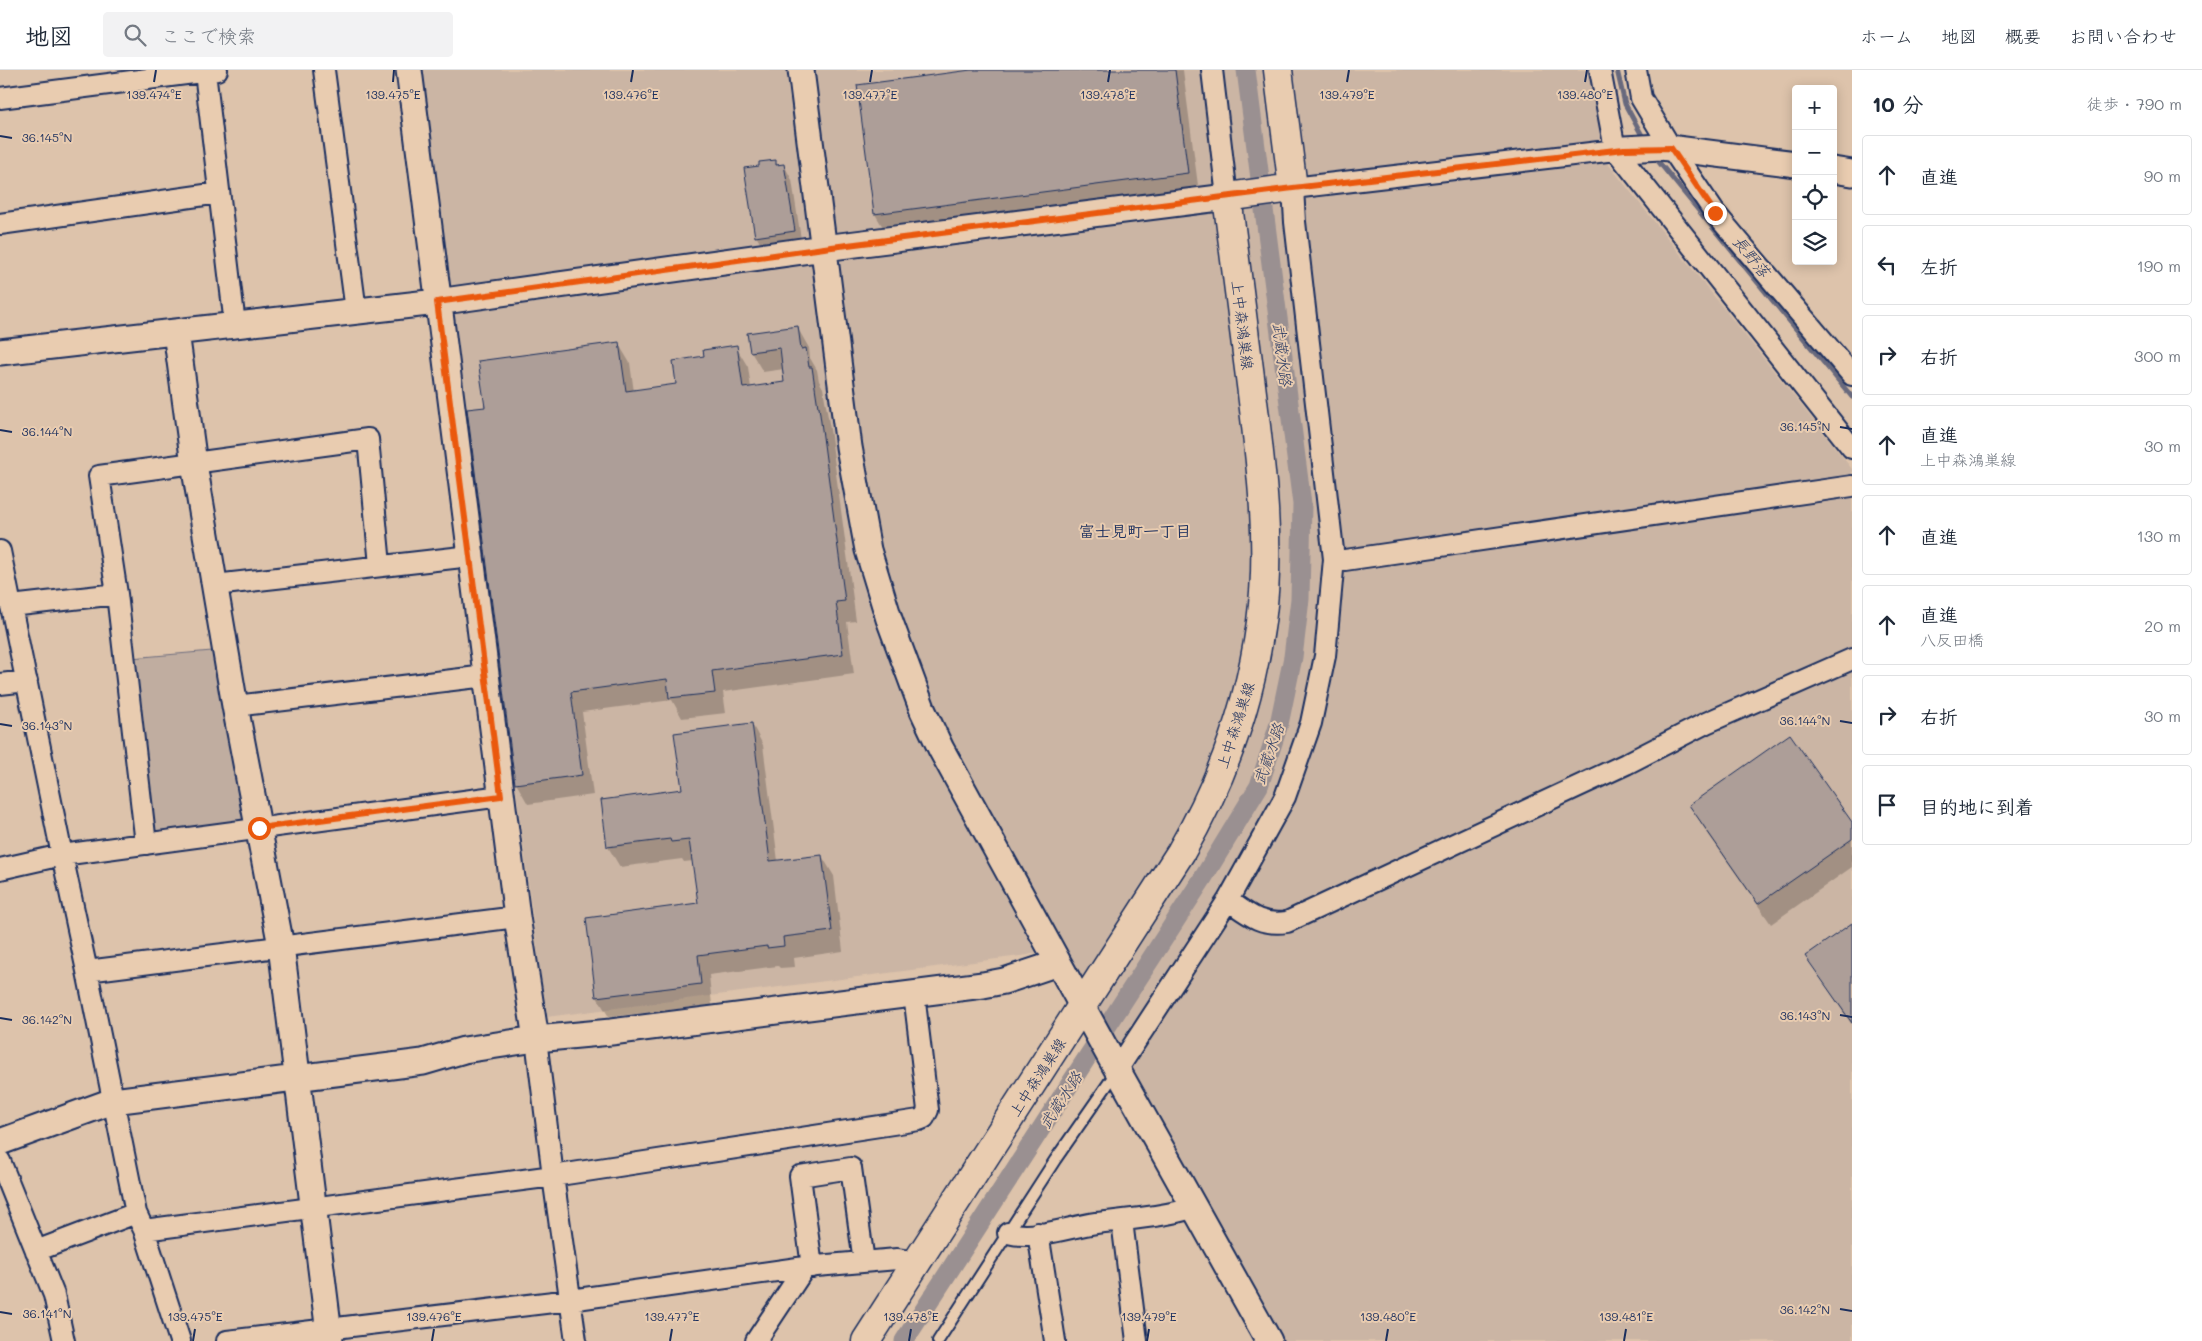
<!DOCTYPE html>
<html lang="ja">
<meta charset="utf-8">
<style>
:root{--surface:#fff;--page:#f2f2f3;--text:#1f2937;--muted:#747a83;--line:#e0e1e3}
body{margin:0;font-family:Mali,"Klee One",sans-serif;background:var(--page);color:var(--text)}
.controls{position:absolute;right:15px;top:15px;display:grid;overflow:hidden;border-radius:5px;box-shadow:0 2px 12px #0003}
.controls button{width:45px;height:45px;display:grid;place-items:center;padding:0;border:0;border-bottom:1px solid var(--line);background:var(--surface);color:var(--text);font:25px sans-serif}
.stop{position:absolute;width:15px;height:15px;margin:-11px;border:4px solid #ea580c;border-radius:50%;background:#fff}
.stop.end{background:#ea580c;border-color:#fff;box-shadow:0 1px 5px #0008}
.list{margin:0;padding:0;list-style:none}
h2{display:flex;justify-content:space-between;align-items:center;height:65px;margin:0;padding:0 20px;font-size:21px}
h2 small{font-size:16px;font-weight:400;color:var(--muted)}
.list li{display:grid;grid-template-columns:32px 1fr auto;gap:15px;align-items:center;box-sizing:border-box;height:80px;margin:0 10px 10px;padding:0 10px;border:1px solid var(--line);border-radius:5px}
.list b{display:block;font-size:19px;white-space:nowrap}
.list p{margin:0;font-size:16px;white-space:nowrap;color:var(--muted)}
.list em{font-size:16px;font-style:normal;color:var(--muted)}
.icon{flex:none;width:28px;height:28px;fill:none;stroke:currentColor;stroke-width:2;stroke-linecap:round;stroke-linejoin:round}
.map{position:relative;flex:none;width:1852px;height:1271px;overflow:hidden}
header{display:flex;align-items:center;gap:30px;box-sizing:border-box;height:70px;padding:0 25px;background:var(--surface);border-bottom:1px solid var(--line)}
header strong{font-size:24px}
nav{display:flex;gap:28px;margin-inline-start:auto;font-size:18px}
.search{width:350px;height:45px;background:var(--page);display:flex;align-items:center;gap:12px;box-sizing:border-box;padding:0 18px;border-radius:5px;color:var(--muted);font-size:19px}
main{display:flex}
aside{flex:1;background:var(--surface)}
.map>svg:first-child{display:block}
</style>
<header>
<strong>地図</strong>
<div class="search"><svg class="icon" aria-label="search" viewBox="0 0 24 24"><circle cx="10" cy="10" r="6"/><path d="M15 15l6 6"/></svg>ここで検索</div>
<nav><a>ホーム</a><a>地図</a><a>概要</a><a>お問い合わせ</a></nav>
</header>
<main>
<div class="map">
<svg width="1852" height="1271" viewBox="0 0 1852 1271">
<rect width="100%" height="100%" fill="#ddc3ab"/>
<filter id="ink" filterUnits="userSpaceOnUse"><feTurbulence type="fractalNoise" baseFrequency=".02" numOctaves="2"/><feDisplacementMap in="SourceGraphic" scale="10" xChannelSelector="R" yChannelSelector="G"/><feConvolveMatrix kernelMatrix="1 2 1 2 8 2 1 2 1" color-interpolation-filters="sRGB"/></filter>
<g filter="url(#ink)">
<path fill="#cbb5a4" d="M421 0H1593L1606 91 1852 399V1271H1283L1061 874 1028 885 546 947Z"/>
<path fill="#c0ada0" stroke="#6e6e7f" d="M212 581 247 751 153 764 131 588Z"/>
<path fill="#0003" d="M981 0H1183L1199 123 887 164 875 144Z
M775 91 778 96 784 95 792 110 802 176 765 181 756 166 761 97Z
M797 257 809 278 810 288 817 300 819 311 823 318 830 359 856 551 847 552 854 604 723 622 726 643 682 648 672 630 582 642 593 725 528 734 516 713 486 338 618 273 630 293 634 322 677 315 705 288 736 277 748 297 751 318 786 313 784 299 763 302 751 282 749 264Z
M752 654 763 675 778 791 822 786 834 806 843 881 794 888 795 897 780 898 778 896 709 905 712 935 609 947 597 927 588 849 699 834 693 791 684 792 682 789 620 797 608 777 683 720Z
M1690 735 1852 755V797L1771 854 1702 755Z
M1852 855V955L1806 886Z"/>
<g fill="none" stroke-linecap="round" stroke-linejoin="round">
<path stroke="#67697d" stroke-width="5" d="M1617 0 1625 34 1645 71
M1653 85 1852 327"/>
<path stroke="#9a9091" stroke-width="19" d="M904 1271 1203 808 1259 716 1279 654 1293 587 1300 529 1302 434 1246 0"/>
</g>
<path fill="#ad9e98" stroke="#1b2f5e" d="M971 0H1175L1188 103 874 144 857 15Z
M776 90V95L784 94 795 161 755 167 744 98 759 96V92Z
M798 256 801 279 806 278 809 297H812L818 337H819L845 531 836 532 843 584 712 601 715 623 669 628 667 609 571 622 582 705 515 714 467 339 485 337 478 291 619 272 626 321 676 314 673 291 704 286 703 280 737 275 743 318 784 312 780 278 750 282 747 263Z
M752 653 770 791 822 785 832 861 783 867 784 876 767 878V876L698 885 701 914 596 927 586 848 698 833 689 770 671 772 670 769 607 777 601 730 682 719 674 663Z
M1790 664 1852 752V769L1758 834 1689 735Z
M1852 853V953L1805 886Z"/>
<g fill="none" stroke-linecap="round" stroke-linejoin="round">
<g stroke="#1b2f5e" stroke-width="14">
<path id="service" d="M938 1271 1055 1090 1117 1001"/>
</g>
<g stroke="#1b2f5e" stroke-width="24">
<path id="minor" d="M324 0 356 241
M1212 0 1227 127
M1600 0 1615 79 1852 378
M1636 0 1641 28 1671 78 1715 143 1852 305
M205 2 235 255
M0 28 217 0
M0 154 219 123
M0 481 11 536
M1334 489 1345 490 1852 416
M215 515 471 486
M0 614 27 611
M235 636 486 606
M501 726 62 785 87 901 517 847
M146 774 117 524 99 406 368 369 380 495
M0 799 62 785 11 536 117 524
M1228 830C1249 845 1261 856 1287 852L1626 694 1706 653 1852 589
M87 901 136 1143 144 1160 180 1271
M1117 1000 1228 830 1285 727 1311 653 1325 586 1334 489 1295 152 1293 118 1624 79
M0 1091 54 1225 64 1271
M1122 1151 1137 1271
M144 1160 553 1106 536 969
M1008 1163C1036 1170 1068 1157 1096 1153 1130 1149 1163 1147 1196 1137
M1038 1163 1055 1271
M36 1181 136 1143
M812 1197 800 1106 851 1098 864 1192
M227 1271 570 1230 805 1197 897 1189 917 1192
M576 1271 553 1106 919 1050 924 1048 928 1040 914 924
M756 1271 805 1197"/>
</g>
<g stroke="#1b2f5e" stroke-width="29">
<path id="tertiary" d="M409 0 517 847 536 969
M801 0 849 377 868 480 889 549 923 641 941 679 1109 985 1269 1271
M1624 79 1661 77 1796 94
M1833 100 1852 103
M176 262 194 394 235 636 281 876 330 1271
M0 282 437 232 824 178 1227 127
M0 1072 113 1031 423 992 464 980 536 969 611 962 983 915 1004 911 1058 893"/>
</g>
<g stroke="#1b2f5e" stroke-width="31">
<path id="secondary" d="M866 1271 1181 782C1222 711 1250 634 1261 552 1272 472 1260 387 1250 307 1242 247 1235 187 1227 127L1293 118 1278 0"/>
</g>
<use href="#service" stroke="#e9ccb0" stroke-width="10"/>
<use href="#minor" stroke="#e9ccb0" stroke-width="20"/>
<use href="#tertiary" stroke="#e9ccb0" stroke-width="25"/>
<use href="#secondary" stroke="#e9ccb0" stroke-width="28"/>
</g>
</g>
<g fill="none" stroke-linecap="round" stroke-linejoin="round" filter="url(#ink)">
<path stroke="#ea580c" stroke-width="6" d="M259 758 501 726 437 232 824 178 1293 118 1624 79 1671 78 1715 143"/>
</g>
<path fill="none" stroke="#1b2f5e" stroke-width="2" d="M154 12 156 0M393 12 394 0M631 12 633 0M870 12 872 0M1108 12 1110 0M1347 12 1349 0M1585 12 1587 0M0 66 12 68M1840 357 1852 359M0 360 12 362M1840 651 1852 653M0 654 12 656M1840 945 1852 947M0 948 12 950M1840 1239 1852 1241M0 1242 12 1244M193 1271 195 1259M432 1271 434 1259M670 1271 672 1259M909 1271 911 1259M1147 1271 1149 1259M1386 1271 1388 1259M1624 1271 1626 1259"/>
<g text-anchor="middle" dominant-baseline="central" stroke-width="4" stroke-linejoin="round" paint-order="stroke">
<g font-size="15" fill="#1b2f5e" stroke="#e9ccb0">
<text transform="translate(1243 255) rotate(83)">上中森鴻巣線</text>
<text transform="translate(1235 655) rotate(-72)">上中森鴻巣線</text>
<text transform="translate(1037 1007) rotate(-57)">上中森鴻巣線</text>
</g>
<g font-size="16" font-style="italic" fill="#2e3e66" stroke="#e9ccb0">
<text transform="translate(1752 186) rotate(51)">長野落</text>
<text transform="translate(1283 284) rotate(83)">武蔵水路</text>
<text transform="translate(1268 684) rotate(-71)">武蔵水路</text>
<text transform="translate(1060 1030) rotate(-57)">武蔵水路</text>
</g>
<g font-size="16" font-weight="bold" fill="#1b2f5e" stroke="#e9ccb0">
<text x="1135" y="460">富士見町一丁目</text>
</g>
</g>
<g font-size="12" text-anchor="middle" fill="#1b2f5e" stroke="#e9ccb0" stroke-width="4" stroke-linejoin="round" paint-order="stroke">
<text x="154" y="29">139.474°E</text>
<text x="393" y="29">139.475°E</text>
<text x="631" y="29">139.476°E</text>
<text x="870" y="29">139.477°E</text>
<text x="1108" y="29">139.478°E</text>
<text x="1347" y="29">139.479°E</text>
<text x="1585" y="29">139.480°E</text>
<text x="47" y="72">36.145°N</text>
<text x="1805" y="361">36.145°N</text>
<text x="47" y="366">36.144°N</text>
<text x="1805" y="655">36.144°N</text>
<text x="47" y="660">36.143°N</text>
<text x="1805" y="950">36.143°N</text>
<text x="47" y="954">36.142°N</text>
<text x="1805" y="1244">36.142°N</text>
<text x="47" y="1248">36.141°N</text>
<text x="195" y="1251">139.475°E</text>
<text x="434" y="1251">139.476°E</text>
<text x="672" y="1251">139.477°E</text>
<text x="911" y="1251">139.478°E</text>
<text x="1149" y="1251">139.479°E</text>
<text x="1388" y="1251">139.480°E</text>
<text x="1626" y="1251">139.481°E</text>
</g>
</svg>
<div class="controls">
<button>+</button>
<button>−</button>
<button><svg class="icon" aria-label="locate" viewBox="0 0 24 24"><circle cx="12" cy="12" r="6"/><path d="M12 2v4M12 18v4M2 12h4M18 12h4"/></svg></button>
<button><svg class="icon" aria-label="layers" viewBox="0 0 24 24"><path d="M12 4l9 5-9 5-9-5zM3 14l9 5 9-5"/></svg></button>
</div>
<div class="stop" style="left:259px;top:758px"></div>
<div class="stop end" style="left:1715px;top:143px"></div>
</div>
<aside>
<h2>10 分<small>徒歩 · 790 m</small></h2>
<ul class="list">
<li><svg class="icon" aria-label="ahead" viewBox="0 0 24 24"><path d="M12 20V5M6 11l6-6 6 6"/></svg><div><b>直進</b></div><em>90 m</em></li>
<li><svg class="icon" aria-label="left" viewBox="0 0 24 24"><path d="M17 20v-9H6M10 6l-5 5 5 5"/></svg><div><b>左折</b></div><em>190 m</em></li>
<li><svg class="icon" aria-label="right" viewBox="0 0 24 24"><path d="M7 20v-9h11M14 6l5 5-5 5"/></svg><div><b>右折</b></div><em>300 m</em></li>
<li><svg class="icon" aria-label="ahead" viewBox="0 0 24 24"><path d="M12 20V5M6 11l6-6 6 6"/></svg><div><b>直進</b><p>上中森鴻巣線</p></div><em>30 m</em></li>
<li><svg class="icon" aria-label="ahead" viewBox="0 0 24 24"><path d="M12 20V5M6 11l6-6 6 6"/></svg><div><b>直進</b></div><em>130 m</em></li>
<li><svg class="icon" aria-label="ahead" viewBox="0 0 24 24"><path d="M12 20V5M6 11l6-6 6 6"/></svg><div><b>直進</b><p>八反田橋</p></div><em>20 m</em></li>
<li><svg class="icon" aria-label="right" viewBox="0 0 24 24"><path d="M7 20v-9h11M14 6l5 5-5 5"/></svg><div><b>右折</b></div><em>30 m</em></li>
<li><svg class="icon" aria-label="arrive" viewBox="0 0 24 24"><path d="M6 21V4h12l-3 4 3 4H6"/></svg><div><b>目的地に到着</b></div></li>
</ul>
</aside>
</main>
